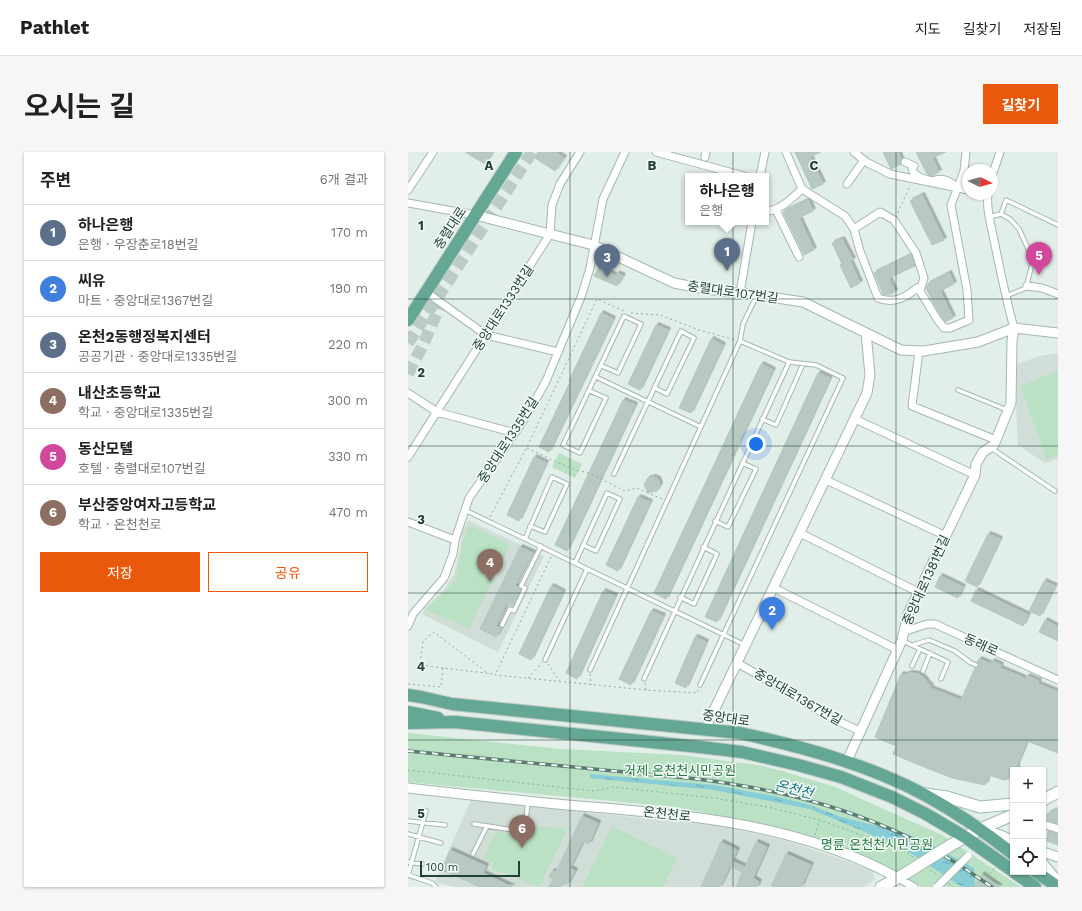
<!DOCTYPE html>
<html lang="ko">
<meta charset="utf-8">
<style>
:root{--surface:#fff;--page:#f6f6f6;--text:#202124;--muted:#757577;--line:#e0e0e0;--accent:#ea580c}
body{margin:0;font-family:"Work Sans","Noto Sans KR",sans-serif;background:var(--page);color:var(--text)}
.controls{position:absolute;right:12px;bottom:12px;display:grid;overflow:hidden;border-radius:0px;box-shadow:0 1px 3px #0004}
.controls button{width:36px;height:36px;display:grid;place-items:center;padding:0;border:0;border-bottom:1px solid var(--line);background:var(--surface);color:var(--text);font:20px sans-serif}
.compass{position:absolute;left:554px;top:12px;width:36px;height:36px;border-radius:50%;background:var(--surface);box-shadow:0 1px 3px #0004;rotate:96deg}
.scale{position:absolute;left:12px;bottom:10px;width:100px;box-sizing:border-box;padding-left:4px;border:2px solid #214137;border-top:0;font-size:11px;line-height:14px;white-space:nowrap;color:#214137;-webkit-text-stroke:3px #f3faf6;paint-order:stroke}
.you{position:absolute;left:348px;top:292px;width:14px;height:14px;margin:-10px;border:3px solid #fff;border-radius:50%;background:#1a73e8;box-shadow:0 0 0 6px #1a73e833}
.badge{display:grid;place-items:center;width:26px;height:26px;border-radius:50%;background:var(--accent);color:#fff;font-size:13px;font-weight:700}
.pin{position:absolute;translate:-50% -33px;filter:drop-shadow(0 1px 2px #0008)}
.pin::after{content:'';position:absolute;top:21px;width:14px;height:12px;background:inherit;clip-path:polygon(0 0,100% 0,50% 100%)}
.popup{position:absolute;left:277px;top:21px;width:84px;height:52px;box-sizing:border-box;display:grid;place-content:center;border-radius:0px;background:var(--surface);filter:drop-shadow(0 1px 3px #0005);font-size:13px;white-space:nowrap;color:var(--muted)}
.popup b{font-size:15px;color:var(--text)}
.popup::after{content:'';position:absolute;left:50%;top:100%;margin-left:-8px;border:8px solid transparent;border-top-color:var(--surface)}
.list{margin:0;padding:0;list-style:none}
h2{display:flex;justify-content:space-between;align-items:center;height:52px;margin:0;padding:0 16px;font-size:17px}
h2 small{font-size:13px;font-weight:400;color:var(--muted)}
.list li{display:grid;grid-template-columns:26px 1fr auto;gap:12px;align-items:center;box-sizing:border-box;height:56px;padding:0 16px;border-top:1px solid var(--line)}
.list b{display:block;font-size:15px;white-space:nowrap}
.list p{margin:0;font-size:13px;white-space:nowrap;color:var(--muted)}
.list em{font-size:13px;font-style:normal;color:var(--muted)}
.actions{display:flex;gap:8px;padding:12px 16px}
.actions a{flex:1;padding:9px 0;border:1px solid var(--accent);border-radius:0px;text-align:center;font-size:14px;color:var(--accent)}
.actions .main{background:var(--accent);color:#fff}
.icon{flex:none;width:22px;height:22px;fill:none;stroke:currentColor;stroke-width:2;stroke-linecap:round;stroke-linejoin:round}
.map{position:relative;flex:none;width:650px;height:735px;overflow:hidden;border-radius:0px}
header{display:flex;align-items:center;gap:24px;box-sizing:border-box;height:56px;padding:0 20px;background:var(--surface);border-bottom:1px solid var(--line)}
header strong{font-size:19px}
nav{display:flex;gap:22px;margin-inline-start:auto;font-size:14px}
.intro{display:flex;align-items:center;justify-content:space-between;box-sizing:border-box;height:96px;padding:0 24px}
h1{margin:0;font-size:28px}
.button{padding:10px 18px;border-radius:0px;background:var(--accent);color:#fff;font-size:14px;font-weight:700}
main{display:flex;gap:24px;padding:0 24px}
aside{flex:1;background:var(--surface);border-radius:0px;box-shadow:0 1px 3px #0004}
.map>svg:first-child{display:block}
</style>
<header>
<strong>Pathlet</strong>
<nav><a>지도</a><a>길찾기</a><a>저장됨</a></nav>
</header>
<div class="intro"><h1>오시는 길</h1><a class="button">길찾기</a></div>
<main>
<aside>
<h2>주변<small>6개 결과</small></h2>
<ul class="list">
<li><span class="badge" style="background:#5c6f8a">1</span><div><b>하나은행</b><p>은행 · 우장춘로18번길</p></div><em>170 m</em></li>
<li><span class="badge" style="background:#3f7fe0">2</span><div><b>씨유</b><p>마트 · 중앙대로1367번길</p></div><em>190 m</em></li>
<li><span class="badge" style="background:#5c6f8a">3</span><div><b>온천2동행정복지센터</b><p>공공기관 · 중앙대로1335번길</p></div><em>220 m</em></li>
<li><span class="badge" style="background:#8d6e63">4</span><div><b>내산초등학교</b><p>학교 · 중앙대로1335번길</p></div><em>300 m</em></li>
<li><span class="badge" style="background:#d1479c">5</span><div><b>동산모텔</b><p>호텔 · 충렬대로107번길</p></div><em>330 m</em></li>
<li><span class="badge" style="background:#8d6e63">6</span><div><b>부산중앙여자고등학교</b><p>학교 · 온천천로</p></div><em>470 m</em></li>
</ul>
<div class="actions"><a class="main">저장</a><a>공유</a></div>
</aside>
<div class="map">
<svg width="650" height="735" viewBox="0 0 650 735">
<defs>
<pattern id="water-ripples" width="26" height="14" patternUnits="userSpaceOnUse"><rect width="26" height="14" fill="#86cdd7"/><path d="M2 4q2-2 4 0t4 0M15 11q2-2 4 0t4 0" fill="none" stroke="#6da8af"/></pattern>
<filter id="shadow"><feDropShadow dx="2.5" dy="-2.5" stdDeviation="0" flood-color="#0004"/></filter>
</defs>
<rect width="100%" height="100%" fill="#e2eee8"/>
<path fill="#d0ded7" d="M650 201V307L637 311 610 293 608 254 609 212 632 204Z
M60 368 136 404 90 500 14 462 17 456 36 438 46 422 52 397 54 381Z
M63 648 311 674 380 689 427 705 465 719 467 728 454 735H47L27 730Z"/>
<path fill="#bae1c3" d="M650 219V303L639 307 612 234Z
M151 301 174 312 167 326 144 315Z
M61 373 102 393 61 477 17 457 43 434 48 425 55 389Z
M0 581 153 597 273 603 350 613 374 619 427 635 534 683 613 735H514L479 716 374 677 268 655 0 630Z
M120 673 156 676 158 679 131 735 83 716 85 711 75 706 88 680 114 684Z
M204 674 269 706 255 735H174Z"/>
<path fill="url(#water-ripples)" d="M182 622 306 633 371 645 402 653 433 665 497 681 522 692 566 716 567 735H554L495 696 402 657 306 638 182 626Z"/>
<path fill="#b7c9c1" stroke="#b4c8bf" filter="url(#shadow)" d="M57 0H85L77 12Z
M130 0H147L156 6 147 19 127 6Z
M387 0H413L402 5 415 32 404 37Z
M475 0H490L493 7V12L483 17Z
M508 0H538L524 6 531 20 524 24 519 22Z
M514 43 536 88 524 93 502 49Z
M400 48 405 59 391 66 406 98 396 103 375 60Z
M434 87 445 108 442 109 452 131 443 136 432 113 434 112 424 91Z
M503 103 507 114 481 126 487 140 481 143 475 142 466 121Z
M191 115 208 124 209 121 215 124 209 134 186 124Z
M541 121 546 132 532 139 545 166 537 170 526 152 518 136 520 132Z
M193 161 205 167 141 300 131 295 162 230 161 229Z
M248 173 260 178 232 238 220 232Z
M303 187 315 193 283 261 271 256Z
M353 212 365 218 258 447 246 441Z
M410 221 422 226 309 470 297 465Z
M215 248 227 253 159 399 147 393Z
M126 305 138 311 111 369 99 363Z
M245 325 250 327 252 333 249 339 240 341 236 333 239 327Z
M230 345 242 350 210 419 198 413Z
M580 382 592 387 569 435 557 429Z
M112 395 126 401 122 409 120 408 107 434 113 437 105 454 99 451 88 474 93 476 88 485 72 477Z
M532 424 555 435 550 446 527 435Z
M636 429 647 434 632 464 621 459Z
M143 434 155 440 123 508 111 502Z
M568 438 620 463 615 474 563 449Z
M195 439 207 444 169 527 158 521Z
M243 459 255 464 223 533 211 527Z
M637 468 650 475V489L631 480Z
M287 485 298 490 278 536 267 531Z
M571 507 583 512 584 509 593 513 592 516 618 527 619 524 631 529 630 532 650 540V601L619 589 609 613V618H605V626L596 628 581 623 577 633 544 626 506 611 485 602 488 594 467 585 493 522 496 523 502 521 510 522 516 526 521 533 523 534 522 536 553 548 567 516 571 515V512L569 510Z
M650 657V672L639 668V662Z
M174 664 190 671 181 692 175 689 162 716 167 719 160 732 156 730 153 735H141L145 727 141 725 144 719 148 720Z
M640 679 650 682V693L639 689Z
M313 690 329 698 324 709 337 715 348 690 359 695 345 726 351 730 349 735H328L334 720 322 714 312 735H293Z
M42 698 78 714 75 721 104 735H72L34 718Z
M378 702 403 713 393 735H363Z
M574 722 579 726 592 735H566Z"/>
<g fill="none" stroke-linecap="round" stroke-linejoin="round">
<path stroke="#bbcbc5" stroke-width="12" stroke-dasharray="12 6" stroke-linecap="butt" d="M0 191 124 0
M0 222 15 193 33 151"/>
<g stroke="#a4b7af" stroke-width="5.5">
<path id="service" d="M581 65 593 62
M598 144 618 136 624 112 622 101 611 77 602 67 593 62 598 48 650 73
M188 225 293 275
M550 238 599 258
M182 239 198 246 172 301 155 293 216 164 233 172 210 221 194 214
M354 267 368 273 395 212
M583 296 647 339
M206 322 273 179 286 186 259 242 247 236
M57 358 337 493
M307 369 320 375 348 317 334 311
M117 387 144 325 159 332 137 380 122 374
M167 411 199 341 212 347 188 399 175 393
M272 445 286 452 309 402 295 395
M94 473 102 457 106 459 117 436 113 434 133 394
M495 489 540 510 533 527
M505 493 521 488 547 499 563 511 568 513
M137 508 179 417
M504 514 512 497
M182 518 332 189 335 172 349 143
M515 519 522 501
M236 527 381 210
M292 533 435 226 408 213 381 210 332 189
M0 669 37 673
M66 672 111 679 118 667 120 650
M0 682 33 691
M65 702 79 674
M0 710 14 712
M0 723 18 659
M0 723 24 731 28 735"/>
</g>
<g stroke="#a4b7af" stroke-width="9">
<path id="minor" d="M248 0 336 24
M378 0 394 37 437 64 446 77 452 99 470 146C485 152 497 146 509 136L512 139 529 167 536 176H542L561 168 559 138 543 53 556 19 558 0
M446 0 458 10 482 22 560 38
M297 5 298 0
M497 10 506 14 504 17C507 26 517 27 525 29 535 24 542 30 550 36
M352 24 357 0
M584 24 592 0
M439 32 456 8
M0 38 25 0
M580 42C578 57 583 73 586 88 592 118 598 147 606 176
M0 51 67 63
M368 58 391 105
M358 59C372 59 384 46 394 37
M446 77 472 60 486 68 508 101 516 126 512 139
M619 134 634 136 650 142
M18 140 78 183 150 200
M332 141 344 70
M511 199 504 254 588 288
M0 241 29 260 107 281
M447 267 567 323
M0 305 142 82 144 53 152 32 172 0
M418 328 538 384
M0 370 47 388
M392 381 510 440
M366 436 490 498
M0 474 5 462 36 426 45 402 47 388 61 346 107 281 122 258 138 229 173 145 182 116 195 47 217 0
M495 480 519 472H527L650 528
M329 511 383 541 419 564 452 579
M635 672 650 677
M490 726 506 735"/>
</g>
<g stroke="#a4b7af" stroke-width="11">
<path id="tertiary" d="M67 63 185 93 266 131 296 137 349 143 395 150 493 198 516 199 570 190 606 176 650 181
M297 577 459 241 462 223 458 181
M439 609 494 488 500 462 567 323 568 312 575 300 586 293 603 251 604 189 606 176
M0 636C53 642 106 648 159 653 272 662 389 670 490 726
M577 678 595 684 605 689
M635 700 650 705"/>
</g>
<g stroke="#a0bab0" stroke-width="13">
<path id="secondary" d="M517 642 539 645 572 655 605 652
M635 648 650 640
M543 693 572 677 605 663
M635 713 650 731
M473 735 495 723"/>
</g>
<g stroke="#c1cac7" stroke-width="14">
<path id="primary" d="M0 168 108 0
M0 543 13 545 44 552 332 581C395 595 459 612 517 643 548 660 577 680 605 702
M0 560 30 566
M0 571 47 570 292 595 334 600 390 613 433 625 484 645 518 662 557 685 605 719
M606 720 627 735
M628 720 650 735"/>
</g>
<path stroke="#80b4a2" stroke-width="1" stroke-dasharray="2 3" stroke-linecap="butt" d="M490 61 502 33
M223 161 252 163 291 178 328 188
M119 296 153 312 168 318 181 321 217 339 229 336 254 347
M82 365 119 295 189 147 216 159
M143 405 87 523 238 538 289 541 290 538
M140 512 152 530
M35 516 12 513 15 489 26 480 81 522
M182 522 183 533
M120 526 134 511
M237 531 238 538
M0 532 33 535 35 516 86 522
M0 618 185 639 205 635 306 646 360 655 411 668 494 697 505 705
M603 628 605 629
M407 683 411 669
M522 718 531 724
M541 732 546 735"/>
<use href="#service" stroke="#fff" stroke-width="3.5"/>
<use href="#minor" stroke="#fff" stroke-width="7"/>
<use href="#tertiary" stroke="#fff" stroke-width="9"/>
<use href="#secondary" stroke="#fff" stroke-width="11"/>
<use href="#primary" stroke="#63a794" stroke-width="12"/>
<g stroke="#5b7c72" stroke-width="3.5">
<path id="rail" d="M0 599 289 627C378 638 460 660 538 705 554 714 569 725 584 735"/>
</g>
<use href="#rail" stroke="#f3faf6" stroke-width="2" stroke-dasharray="6" stroke-linecap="butt"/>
<g stroke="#a4b7af" stroke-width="9" stroke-linecap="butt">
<path id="minor-bridge" d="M529 735 560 704"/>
</g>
<g stroke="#a0bab0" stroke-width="13" stroke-linecap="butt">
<path id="secondary-bridge" d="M495 723 543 693"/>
</g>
<path stroke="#80b4a2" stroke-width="1" stroke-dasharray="2 3" stroke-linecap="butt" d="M579 726 605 690"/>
<use href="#minor-bridge" stroke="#fff" stroke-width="7"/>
<use href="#secondary-bridge" stroke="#fff" stroke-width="11"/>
</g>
<path fill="none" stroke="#214137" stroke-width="1" stroke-opacity="0.55" d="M162 0V735M325 0V735M488 0V735M0 147H650M0 294H650M0 441H650M0 588H650"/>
<g text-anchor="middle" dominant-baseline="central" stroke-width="3" stroke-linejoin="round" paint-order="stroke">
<g font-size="13" fill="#214137" stroke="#f3faf6">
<text transform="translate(42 76) rotate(-57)">충렬대로</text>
<text transform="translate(325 140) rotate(8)">충렬대로107번길</text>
<text transform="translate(95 156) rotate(-57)">중앙대로1333번길</text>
<text transform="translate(100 288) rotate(-57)">중앙대로1335번길</text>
<text transform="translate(518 428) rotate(-66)">중앙대로1381번길</text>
<text transform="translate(573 493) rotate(24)">동래로</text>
<text transform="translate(390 545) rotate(30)">중앙대로1367번길</text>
<text transform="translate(318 566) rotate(8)">중앙대로</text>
<text transform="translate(259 662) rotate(6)">온천천로</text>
</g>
<g font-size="13" fill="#277b45" stroke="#f3faf6">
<text x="272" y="618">거제 온천천시민공원</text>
<text x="469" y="692">명륜 온천천시민공원</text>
</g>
<g font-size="14" font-style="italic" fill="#157382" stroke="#f3faf6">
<text transform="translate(386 637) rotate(14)">온천천</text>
</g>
</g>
<g font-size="13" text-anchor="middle" font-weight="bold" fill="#214137" stroke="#f3faf6" stroke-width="3" stroke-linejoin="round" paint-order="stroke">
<text x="81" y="18">A</text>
<text x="244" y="18">B</text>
<text x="406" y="18">C</text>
<text x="13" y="78">1</text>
<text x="13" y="225">2</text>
<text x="13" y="372">3</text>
<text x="13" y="519">4</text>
<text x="13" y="666">5</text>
</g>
</svg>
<div class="controls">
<button>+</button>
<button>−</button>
<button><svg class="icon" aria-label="locate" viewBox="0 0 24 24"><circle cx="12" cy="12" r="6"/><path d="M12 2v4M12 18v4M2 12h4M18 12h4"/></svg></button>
</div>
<svg class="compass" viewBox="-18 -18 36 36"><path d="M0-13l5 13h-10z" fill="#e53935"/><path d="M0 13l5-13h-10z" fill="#757577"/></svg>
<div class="scale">100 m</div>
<div class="you"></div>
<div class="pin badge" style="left:319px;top:119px;background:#5c6f8a">1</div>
<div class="popup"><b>하나은행</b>은행</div>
<div class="pin badge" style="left:364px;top:478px;background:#3f7fe0">2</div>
<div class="pin badge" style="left:199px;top:125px;background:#5c6f8a">3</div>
<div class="pin badge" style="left:82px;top:430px;background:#8d6e63">4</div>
<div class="pin badge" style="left:631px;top:123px;background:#d1479c">5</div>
<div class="pin badge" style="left:114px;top:696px;background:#8d6e63">6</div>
</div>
</main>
